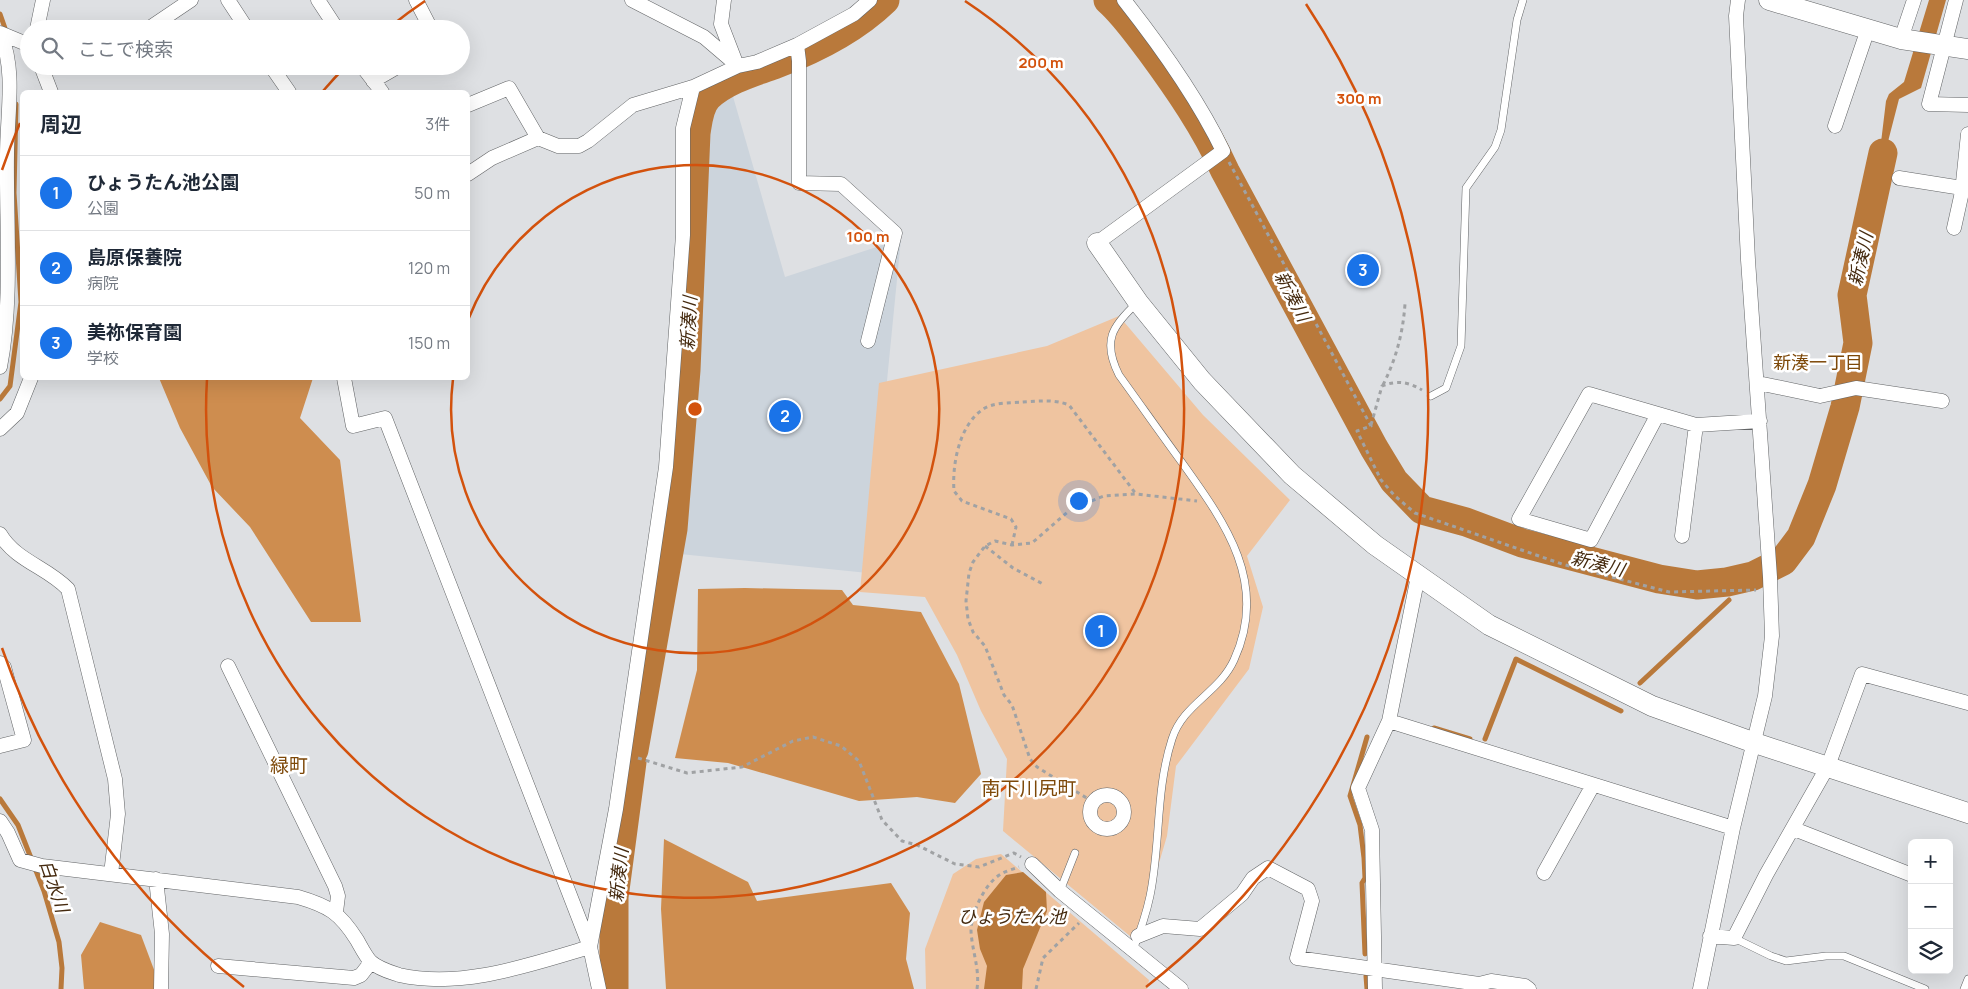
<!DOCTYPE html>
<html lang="ja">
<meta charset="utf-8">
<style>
:root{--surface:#fff;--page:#f6f6f7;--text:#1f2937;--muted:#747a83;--line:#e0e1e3;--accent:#1a73e8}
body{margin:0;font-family:Manrope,"Noto Sans JP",sans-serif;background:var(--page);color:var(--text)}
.controls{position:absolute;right:15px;bottom:15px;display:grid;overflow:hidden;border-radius:8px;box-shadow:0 5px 20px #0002}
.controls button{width:45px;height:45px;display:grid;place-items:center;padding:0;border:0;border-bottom:1px solid var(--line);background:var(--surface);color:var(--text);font:25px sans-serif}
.you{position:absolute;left:1078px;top:500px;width:18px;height:18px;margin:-12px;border:4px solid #fff;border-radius:50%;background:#1a73e8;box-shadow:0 0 0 8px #1a73e833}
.badge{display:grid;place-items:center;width:32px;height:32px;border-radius:50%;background:var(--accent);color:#fff;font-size:16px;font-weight:700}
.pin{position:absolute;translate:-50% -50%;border:2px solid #fff;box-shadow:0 1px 5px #0006}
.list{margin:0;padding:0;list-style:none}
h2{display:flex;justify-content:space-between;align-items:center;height:65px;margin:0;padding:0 20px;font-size:21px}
h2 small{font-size:16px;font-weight:400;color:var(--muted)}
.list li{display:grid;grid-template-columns:32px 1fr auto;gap:15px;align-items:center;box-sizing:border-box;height:75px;padding:0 20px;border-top:1px solid var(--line)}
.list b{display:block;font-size:19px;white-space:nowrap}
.list p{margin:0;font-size:16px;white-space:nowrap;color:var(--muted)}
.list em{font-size:16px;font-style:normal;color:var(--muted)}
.icon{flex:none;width:28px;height:28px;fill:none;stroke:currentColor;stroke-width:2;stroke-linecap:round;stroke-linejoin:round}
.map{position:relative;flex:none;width:1968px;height:989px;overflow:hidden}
.search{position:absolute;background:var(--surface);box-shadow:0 5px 20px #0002;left:20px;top:20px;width:450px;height:55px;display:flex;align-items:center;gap:12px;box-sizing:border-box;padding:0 18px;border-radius:28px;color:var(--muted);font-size:19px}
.panel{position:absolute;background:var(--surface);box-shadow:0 5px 20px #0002;left:20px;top:90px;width:450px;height:290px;border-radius:8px}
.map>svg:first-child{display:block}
</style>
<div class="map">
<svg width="1968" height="989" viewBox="0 0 1968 989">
<rect width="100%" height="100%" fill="#dee0e3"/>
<path fill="#ccd4dc" d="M732 93 785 277 901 239 868 573 680 554 702 132 710 113 719 102Z"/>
<path fill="#efc4a0" d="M1119 316 1203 415 1290 500 1247 556 1263 607 1249 669 1176 766 1167 836 1136 941 1003 831 1007 759 981 711 957 655 925 597 860 592 879 383 1047 346Z
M1001 854 1149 980 1147 989H926L925 949 953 874 976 859Z"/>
<path fill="#ce8d4f" d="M159 378H313L300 418 340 460 361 622H311L250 527 212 487 180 428Z
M745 588 842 590 853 605 921 612 959 684 981 774 955 803 917 797 859 801 728 763 675 758 697 670 698 589Z
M664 839 748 882 757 901 891 883 910 913 906 959 914 989H666L661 909Z
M100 922 141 935 159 983 164 989H84L81 955Z"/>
<path fill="#b9793b" d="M1929 0H1946L1921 88 1899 99 1875 192 1886 101 1889 94 1904 82Z
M1023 872 1046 892 1047 911 1023 969 1022 989H984L987 966 980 949 977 930 984 902 1006 875Z"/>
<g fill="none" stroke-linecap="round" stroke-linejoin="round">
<path stroke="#b9793b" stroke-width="5" d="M0 14 7 34
M0 399 10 386 21 302 14 193 16 104
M1748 582 1753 576
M1640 683 1729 600
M1434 728 1470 739
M1485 739 1516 659 1621 711
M0 799 18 825 44 891 59 942 62 968 61 989
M1365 954 1362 883 1365 878 1364 858 1360 825 1350 796 1367 737
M1366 976 1367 989"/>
<path stroke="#b9793b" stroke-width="29" d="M1108 0C1124 14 1137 33 1150 50 1178 88 1205 127 1225 171L1374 448 1394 481 1422 510 1466 522 1522 543 1659 579 1697 585 1727 582 1753 576 1783 561 1801 537 1822 485 1845 407 1858 343 1852 295 1883 153
M634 750 673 529 686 370 696 133C698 121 699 106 708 97 726 80 754 72 776 64 816 49 854 30 885 0
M614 989V897L632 762"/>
<g stroke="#626466" stroke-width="8">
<path id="lane" d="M1431 396 1446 388 1461 346 1466 188 1495 147 1501 130 1517 20 1523 0
M1060 891 1075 853
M1734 938 1771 956 1786 961 1826 956H1844L1925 989
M1133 950C1140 932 1146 915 1150 896 1161 843 1155 792 1172 739 1183 704 1219 693 1234 660 1269 584 1226 524 1183 464 1161 434 1140 404 1119 375 1102 341 1112 326 1137 303
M1964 989 1968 979"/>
</g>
<g stroke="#626466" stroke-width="15">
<path id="street" d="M228 0 247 29
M318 0 337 29
M416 0 431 29
M632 0 704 37 738 66
M724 0 721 24 736 63
M1956 0 1929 104 1968 105
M37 29 43 0
M148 29 191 0
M0 33 29 45
M1901 39 1914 0
M797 45 799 61V183L841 184 895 233 868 341
M41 66 51 92
M271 66 289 92
M362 66 382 92
M373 81 399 66
M468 105 509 88 538 138 558 146H579L588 141 633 105 693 87 738 66 757 62 797 45 854 14 870 0
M1835 126 1868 29
M468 174 492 158 538 138
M1899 178 1962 188
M1954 228 1962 192 1968 134
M1097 243 1223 151C1197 97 1161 47 1124 0
M0 367C13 301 6 222 7 155 7 115 16 72 1 35
M344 378 353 426 385 418 590 947 599 989
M1758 383 1820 396 1856 388 1942 401
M1658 414 1591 540 1519 519 1589 394 1696 425
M0 429 17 413 31 378
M0 534C16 561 47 567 68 589L115 779 118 814 111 874
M1682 536 1696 425 1760 421
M0 663 4 667 24 740 0 746
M228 666 335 886 338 896 336 912
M1389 721 1733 828
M1090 812a17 17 0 1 1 34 0a17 17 0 1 1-34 0Z
M0 821 8 833 20 860 42 866 298 897C329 906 340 913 357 940 361 947 366 957 371 962 379 969 390 972 399 975 462 989 529 965 590 947
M1794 829 1912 875
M1032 864 1060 891 1181 989
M1544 873 1593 785
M156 879 162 934 161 989
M1138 936 1163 926 1200 929 1242 894 1253 878 1268 868 1308 889 1312 901 1297 958 1479 984 1491 981 1525 986 1529 989
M1710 936 1734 938 1766 875 1828 766 1862 674 1968 703
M590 947 616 809 666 467 683 235V128L693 87
M218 966 354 978 361 975 371 962
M1375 989 1372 830 1358 788 1389 721 1418 576
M1700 989 1733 828 1765 696 1772 636 1770 577 1748 260 1736 16 1738 0"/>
</g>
<g stroke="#626466" stroke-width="21">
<path id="secondary" d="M1769 0 1901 39 1968 49
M1097 243 1138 302 1202 381 1292 475 1375 545 1489 625 1652 706 1755 743 1968 813"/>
</g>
<path stroke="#a0a2a4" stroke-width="3" stroke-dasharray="4 4" stroke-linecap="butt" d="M1229 162 1371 426 1357 431 1381 480 1395 496 1415 513 1562 564 1669 592 1756 590
M1383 385C1396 359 1403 333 1405 304
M1371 425 1382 386C1397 380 1409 382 1422 390
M1012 545 1016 527 1011 519 962 501 954 491C952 465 959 426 982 410 992 402 1011 403 1023 402 1039 401 1054 399 1069 405L1136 494
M985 546 1013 568 1043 584
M638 758 687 773 742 767 793 741 813 737 841 746 859 761 882 820 902 841 917 845 955 864 979 867 1014 853 1021 857
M1093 802 1037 767 1030 759 1012 705 1004 695 985 646 973 632 968 619 966 601 969 573 973 562 985 546 995 541 1012 545 1032 543 1071 509 1104 496 1136 494 1197 501
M977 989C980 969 972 951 971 931 971 913 985 883 1001 874 1006 871 1013 869 1019 867
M1036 989 1043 958 1079 923"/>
<use href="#lane" stroke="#fff" stroke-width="7"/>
<use href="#street" stroke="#fff" stroke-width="14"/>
<use href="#secondary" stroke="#fff" stroke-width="20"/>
</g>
<g fill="none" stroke="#d3520d" stroke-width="2.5">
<path d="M468 320A244 244 0 1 1 453 379"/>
<path d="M323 91A489 489 0 0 1 346 66M391 26A489 489 0 0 1 425 1M965 1A489 489 0 1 1 207 379"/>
<path d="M244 987A733 733 0 0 1 2 648M2 170A733 733 0 0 1 20 123M1306 4A733 733 0 0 1 1146 987"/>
</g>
<g text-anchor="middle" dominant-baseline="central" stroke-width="5" stroke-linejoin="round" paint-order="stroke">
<g font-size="18" font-style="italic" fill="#452a0f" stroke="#fff">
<text transform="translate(1860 259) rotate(-77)">新湊川</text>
<text transform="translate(1293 296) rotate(62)">新湊川</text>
<text transform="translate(688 323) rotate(-87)">新湊川</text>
<text transform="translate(1598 563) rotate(14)">新湊川</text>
<text transform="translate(618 875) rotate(-84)">新湊川</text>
<text transform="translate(55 886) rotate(71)">白水川</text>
<text x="1012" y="916">ひょうたん池</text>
</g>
<g font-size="18" fill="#7d4808" stroke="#fff">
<text x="1818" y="362">新湊一丁目</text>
</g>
<g font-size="19" fill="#7d4808" stroke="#fff">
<text x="289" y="765">緑町</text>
<text x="1029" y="788">南下川尻町</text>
</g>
</g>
<circle cx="695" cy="409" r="8" fill="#d3520d" stroke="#fff" stroke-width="2.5"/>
<g font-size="15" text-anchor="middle" font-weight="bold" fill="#d3520d" stroke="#fff" stroke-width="5" stroke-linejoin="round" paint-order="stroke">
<text x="1041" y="68">200 m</text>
<text x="1359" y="104">300 m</text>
<text x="868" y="242">100 m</text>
</g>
</svg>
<div class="controls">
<button>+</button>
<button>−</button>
<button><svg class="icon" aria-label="layers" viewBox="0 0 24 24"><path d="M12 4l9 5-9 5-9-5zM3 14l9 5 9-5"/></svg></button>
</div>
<div class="you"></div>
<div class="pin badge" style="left:1101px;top:631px">1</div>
<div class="pin badge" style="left:785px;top:416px">2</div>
<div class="pin badge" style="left:1363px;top:270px">3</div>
<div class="search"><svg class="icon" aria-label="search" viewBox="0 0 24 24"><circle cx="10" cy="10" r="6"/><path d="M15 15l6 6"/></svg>ここで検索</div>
<section class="panel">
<h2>周辺<small>3件</small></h2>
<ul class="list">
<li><span class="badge">1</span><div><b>ひょうたん池公園</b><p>公園</p></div><em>50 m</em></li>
<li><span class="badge">2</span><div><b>島原保養院</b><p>病院</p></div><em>120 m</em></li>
<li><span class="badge">3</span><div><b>美祢保育園</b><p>学校</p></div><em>150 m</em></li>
</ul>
</section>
</div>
